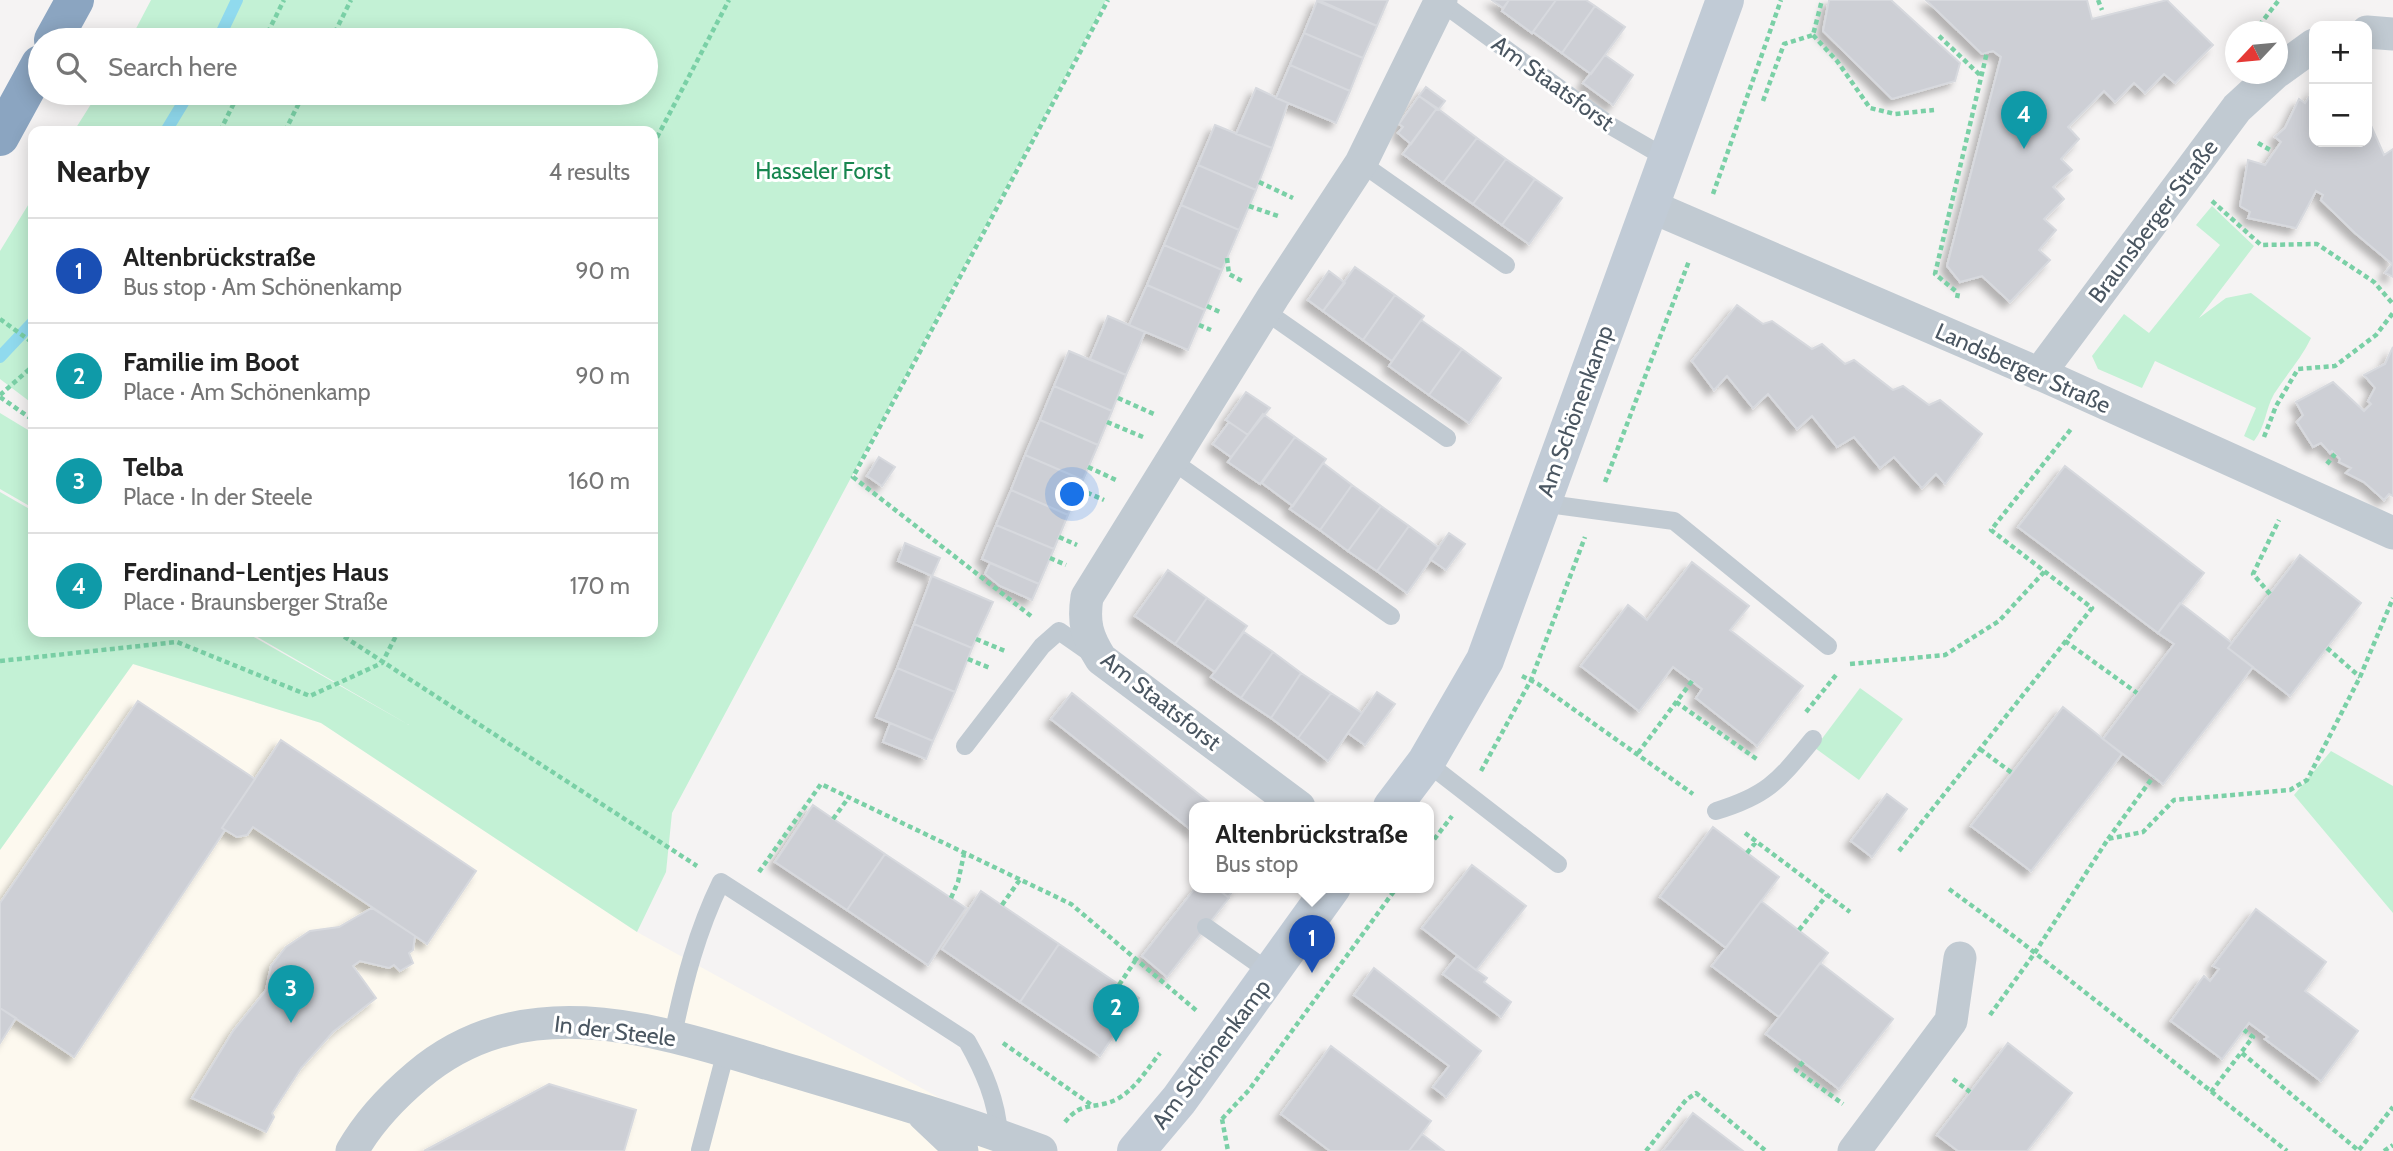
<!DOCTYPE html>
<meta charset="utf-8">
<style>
:root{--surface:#fff;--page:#f6f6f6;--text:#222;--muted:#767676;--line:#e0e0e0;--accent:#111827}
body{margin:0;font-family:Cabin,sans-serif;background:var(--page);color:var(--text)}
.controls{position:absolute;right:21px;top:21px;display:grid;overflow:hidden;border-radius:14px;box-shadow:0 4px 18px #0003}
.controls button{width:63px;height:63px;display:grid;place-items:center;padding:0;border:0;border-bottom:2px solid var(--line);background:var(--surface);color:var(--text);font:35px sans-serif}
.compass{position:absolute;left:2225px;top:21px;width:63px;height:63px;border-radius:50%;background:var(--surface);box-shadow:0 4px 18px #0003;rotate:244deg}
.you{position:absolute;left:1073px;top:495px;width:24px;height:24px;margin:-18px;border:5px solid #fff;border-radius:50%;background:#1a73e8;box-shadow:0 0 0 10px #1a73e833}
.badge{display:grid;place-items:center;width:46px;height:46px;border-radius:50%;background:var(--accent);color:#fff;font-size:23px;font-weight:700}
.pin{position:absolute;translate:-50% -58px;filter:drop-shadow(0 2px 4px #0008)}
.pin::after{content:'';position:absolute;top:37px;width:24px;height:21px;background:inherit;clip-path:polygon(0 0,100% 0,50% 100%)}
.popup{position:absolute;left:1189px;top:802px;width:245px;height:91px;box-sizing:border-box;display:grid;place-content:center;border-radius:14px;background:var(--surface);filter:drop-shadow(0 2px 5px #0005);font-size:23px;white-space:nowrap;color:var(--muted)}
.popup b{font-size:26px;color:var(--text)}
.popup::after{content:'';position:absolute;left:50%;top:100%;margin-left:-14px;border:14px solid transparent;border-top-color:var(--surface)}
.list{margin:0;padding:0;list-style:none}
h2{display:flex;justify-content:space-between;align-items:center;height:91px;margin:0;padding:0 28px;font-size:30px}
h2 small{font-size:23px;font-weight:400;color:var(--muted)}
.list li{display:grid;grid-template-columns:46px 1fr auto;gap:21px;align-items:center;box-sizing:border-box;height:105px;padding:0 28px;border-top:2px solid var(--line)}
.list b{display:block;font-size:26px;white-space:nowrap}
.list p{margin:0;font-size:23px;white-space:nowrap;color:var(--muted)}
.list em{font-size:23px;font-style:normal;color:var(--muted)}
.icon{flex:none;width:38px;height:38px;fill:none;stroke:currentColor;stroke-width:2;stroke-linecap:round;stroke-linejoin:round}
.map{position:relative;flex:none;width:2393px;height:1151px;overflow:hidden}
.search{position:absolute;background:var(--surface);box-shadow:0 4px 18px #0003;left:28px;top:28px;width:630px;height:77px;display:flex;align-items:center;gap:18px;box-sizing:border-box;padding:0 24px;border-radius:38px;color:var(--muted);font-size:26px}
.panel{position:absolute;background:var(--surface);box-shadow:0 4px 18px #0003;left:28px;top:126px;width:630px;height:511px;border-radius:14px}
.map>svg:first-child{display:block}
</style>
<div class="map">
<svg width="2393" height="1151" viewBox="0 0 2393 1151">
<defs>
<filter id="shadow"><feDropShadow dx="-6" dy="6" stdDeviation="3.5" flood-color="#0004"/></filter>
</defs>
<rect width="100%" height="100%" fill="#f5f3f3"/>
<path fill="#fdf9ef" d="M133 664 321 723 637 932 1036 1151H0V850Z"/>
<path fill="#c3f1d5" d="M151 0H1106L672 813 666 872 637 932 321 723 133 664 0 850V492L33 511V632H245L409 725 249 632H653V131H74L98 93H646V40H130Z
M33 197V404L0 379V251Z
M2212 206 2254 246 2199 318 2226 298 2251 293 2311 338C2301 359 2286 375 2274 394 2265 410 2266 426 2254 441L2244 436 2256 408 2155 361 2142 388 2098 369 2092 356 2124 314 2149 333 2220 245 2196 225Z
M0 413 33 433V508L0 489Z
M1860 688 1903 719 1859 780 1815 748Z
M2331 751 2393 786V913L2294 795Z"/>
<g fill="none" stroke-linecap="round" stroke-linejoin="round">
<path stroke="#90daee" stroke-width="12" d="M218 40 237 0
M166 131 189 93
M0 357 33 322"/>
</g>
<path fill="#cdcfd5" stroke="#d7d9de" stroke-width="2" filter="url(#shadow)" d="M1318 0H1388L1377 26Z
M1492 0H1509L1503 8Z
M1509 0H1556L1532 33 1502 11Z
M1556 0H1586L1595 6 1562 53 1533 32Z
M1829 0H1891L1960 63 1955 81 1892 99 1823 31Z
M1926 0H2087L2092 19 2167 0 2213 45 2175 83 2164 74 2145 93 2134 83 2115 102 2104 91 2068 127 2079 139 2061 159 2072 170 2053 187 2064 199 2044 219 2056 230 2039 250 2050 260 2010 302 1982 276 1960 282 1947 266 2001 57 1993 51 1982 54Z
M1317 1 1377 26 1363 58 1304 33Z
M1595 6 1625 27 1591 74 1562 53Z
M1304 33 1363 58 1350 91 1290 65Z
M1605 55 1633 75 1613 105 1583 83Z
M1290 65 1350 91 1336 123 1276 98Z
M1426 87 1445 101 1438 110 1419 96Z
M1256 88 1288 103 1272 148 1236 134Z
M2314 90V142H2367L2368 119 2384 155 2393 149V277L2385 273 2392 264 2355 233 2321 200 2323 195 2316 191 2296 228 2248 218 2250 212 2240 206 2248 160 2265 165 2281 142 2275 137 2285 128 2299 99 2305 103Z
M1419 96 1437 108 1411 144 1398 133 1403 127 1399 124Z
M1437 108 1477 138 1443 183 1403 154Z
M1215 125 1272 148 1256 190 1198 165Z
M1477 138 1506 159 1473 204 1443 183Z
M1506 159 1535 179 1502 225 1473 204Z
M1198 165 1256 190 1239 230 1181 205Z
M1535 179 1562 198 1529 244 1502 225Z
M1181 205 1239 230 1222 270 1164 245Z
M1164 245 1222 270 1205 310 1147 285Z
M1355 267 1395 295 1363 340 1323 311Z
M1329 271 1345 283 1323 311 1308 300Z
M1147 285 1205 310 1188 350 1129 325Z
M1395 295 1424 316 1392 361 1363 340Z
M1737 305 1763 324 1772 321 1812 349 1822 344 1845 364 1854 360 1893 390 1903 386 1929 405 1940 400 1982 434 1945 484 1936 474 1922 488 1894 457 1880 468 1854 437 1837 447 1812 416 1797 429 1768 394 1753 408 1727 376 1714 390 1692 361Z
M1108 316 1145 332 1126 375 1090 359Z
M1421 320 1462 349 1429 395 1389 366Z
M2393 347V496L2389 494 2384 500 2364 482 2346 473 2351 468 2339 462 2340 459 2332 451 2330 453 2321 443 2313 447 2297 422 2303 415 2296 402 2333 382 2364 411 2371 404 2368 401 2375 388 2364 375 2385 364Z
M1462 349 1501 378 1469 423 1429 395Z
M1069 351 1126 375 1112 411 1054 386Z
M1054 386 1112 411 1098 445 1040 420Z
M1246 392 1270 408 1248 435 1226 420Z
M1263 414 1295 437 1260 484 1228 462Z
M1040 420 1098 445 1083 480 1025 455Z
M1229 422 1248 435 1231 457 1213 444Z
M1295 437 1326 459 1293 506 1262 483Z
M1025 455 1083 480 1068 515 1011 490Z
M879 457 895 467 882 486 867 476Z
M1323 463 1352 485 1320 530 1290 509Z
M2065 466 2204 573 2158 633 2018 527Z
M1352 485 1381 506 1348 551 1320 530Z
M1011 490 1068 515 1054 549 996 525Z
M1381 506 1409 526 1377 571 1348 551Z
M996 525 1054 549 1039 584 982 559Z
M1409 526 1439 548 1407 593 1377 571Z
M1449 533 1465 544 1446 570 1430 559Z
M905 543 940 558 932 576 898 561Z
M2300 555 2361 603 2290 696 2228 648Z
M1692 562 1749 606 1730 630 1803 686 1757 746 1696 698 1702 689 1673 667 1639 711 1581 666 1628 605 1647 620Z
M990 563 1039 584 1032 600 1000 586 985 574Z
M1168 570 1207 598 1175 644 1135 616Z
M932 576 993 602 972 648 914 624Z
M1207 598 1247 626 1215 672 1175 644Z
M2180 603 2232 643 2228 648 2253 667 2163 784 2103 739 2174 644 2158 633Z
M914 624 972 648 955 692 897 668Z
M1244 632 1273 652 1241 698 1211 677Z
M1273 652 1301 673 1271 718 1241 698Z
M897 668 955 692 933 741 876 717Z
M1301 673 1331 693 1298 738 1271 718Z
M1377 692 1395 704 1365 745 1348 733Z
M1072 693 1215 807H1195V833L1051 719Z
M1331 693 1362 713 1328 761 1298 738Z
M138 701 255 779 222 828 225 830 74 1057 0 1008V903Z
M2063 707 2122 754 2031 871 1971 826Z
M890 723 933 741 926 759 883 742Z
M281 740 476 871 427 944 253 827 247 835 237 837 222 828Z
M1887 794 1907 809 1872 857 1851 841Z
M813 805 885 854 847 910 775 862Z
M1713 827 1779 877 1726 948 1660 897Z
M885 854 966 908 928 965 847 910Z
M1472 865 1526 906 1476 970 1422 928Z
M1196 887H1215L1229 898 1167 977 1142 956Z
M1215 887H1236L1228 897Z
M981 891 1059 944 1020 1002 942 949Z
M1761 901 1828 953 1779 1017 1712 966Z
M372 908 415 936 413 950 409 953 413 963 400 971 394 965 389 968 360 961 353 966 376 998 333 1032 301 1068 272 1113 274 1117 266 1132 192 1098 233 1031 266 990 271 966 286 947 310 931 339 927Z
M2256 909 2326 962 2305 991 2358 1031 2321 1081 2265 1039 2268 1037 2249 1023 2222 1059 2171 1021 2204 976 2210 981 2219 969 2213 966Z
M1059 944 1139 998 1100 1056 1020 1002Z
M1457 956 1487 978 1484 982 1511 1002 1501 1017 1443 974Z
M1820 963 1893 1019 1839 1089 1766 1034Z
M1374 968 1481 1051 1446 1097 1433 1087 1449 1066 1354 995Z
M0 1008 16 1018 0 1043Z
M2008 1043 2072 1093 2027 1151H1958L1937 1135Z
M1331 1046 1431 1121 1409 1151H1330L1281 1114Z
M549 1084 636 1110 624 1151H424Z
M1693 1113 1743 1151H1663Z
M1422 1134 1444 1151H1409Z"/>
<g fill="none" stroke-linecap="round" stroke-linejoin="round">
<path stroke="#7ad0a6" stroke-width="4.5" stroke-dasharray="5 3.5" stroke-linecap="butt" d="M2098 0 2102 10
M2254 32 2279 0
M1813 35 1837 61 1870 108 1895 114 1934 110
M1939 36 1981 76
M264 40 284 0
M331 40 351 0
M1763 101 1784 44 1813 35 1822 0
M220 131 239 93
M285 131 304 93
M2258 143 2272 151
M653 145 729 0
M1259 182 1293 198
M1713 194 1781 0
M2212 201 2261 245 2317 244 2374 282 2393 304
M1249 206 1281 217
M1227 258 1229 274 1242 281
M1957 298 1958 293 1935 274 1987 52
M1207 306 1222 313
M0 319 33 343
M1199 325 1211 330
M0 395 33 366
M0 397 33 420
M1118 398 1156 415
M1107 422 1143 437
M2264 437 2276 406 2298 369 2335 366 2376 335 2393 313
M2327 464 2335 454
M1088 467 1116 480
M1605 482 1689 261
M1079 489 1104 500
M1059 537 1077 545
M1050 558 1066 565
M2270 594 2253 574 2279 520
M1031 616 853 477 1108 0
M337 632 697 866
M976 639 1005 651
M2065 641 2137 693
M2327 648 2360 677
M968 659 990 668
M0 661 177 642 310 696 382 663 398 632
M1850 664 1945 655 1999 621 2045 571
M1522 676 1538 684 1693 794
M1676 702 1758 760
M1806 712 1836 675
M1980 749 2012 773
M1638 753 1692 681
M1481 771 1531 680 1585 537
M833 819 849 797
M1745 833 1850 912
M2108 839 2153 777
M1429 846 1452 816
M1899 851 2092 608 1991 530 2071 429
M1747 853 1756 842
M759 872 821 784 1071 904 1197 1011
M1949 889 2016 938 2287 1151
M951 898 958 882 964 854
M1002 905 1021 878
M1799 930 1827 895
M1119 985 1135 961
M1990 1015 2034 954 2108 839 2143 832 2174 800 2290 790 2307 780 2360 677 2393 598
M1003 1043 1093 1106
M2242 1053 2359 1151
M1803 1062 1796 1070 1843 1104
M1953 1079 1970 1092
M2211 1092 2253 1037 2244 1030
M1222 1119 1249 1090 1397 887
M1222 1119 1228 1151
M1065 1122C1083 1099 1096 1111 1119 1098 1136 1088 1148 1068 1160 1053
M2359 1150 2393 1107
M1646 1151 1686 1100 1696 1093 1766 1151
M2384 1151 2393 1145"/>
<path stroke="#c1cad2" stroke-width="18" d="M1441 2 1611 126 1668 159
M1361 163 1506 265
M1265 311 1447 438
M1174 462 1391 616
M1541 503 1674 521 1828 646
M965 746 1042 646 1059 631 1092 654
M1426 762 1558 864
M1716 811C1769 795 1779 780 1813 739
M1206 927 1271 973
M673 1035C684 982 697 931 721 882L967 1041C984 1071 997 1101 999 1135
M700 1150 726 1051"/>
<path stroke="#c1cad2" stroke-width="33" d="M2367 32 2393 34
M2278 71 2314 45
M1650 206 2056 381 2393 533
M2039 374 2237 108 2274 74
M1299 807 1101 659C1087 637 1083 623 1087 597L1273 297 1361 163 1441 0
M924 1115 962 1151
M352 1151C369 1121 391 1098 417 1076 531 979 673 1036 799 1073 880 1097 962 1121 1041 1151
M1854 1151 1951 1021 1960 958"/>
<path stroke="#c1cbd6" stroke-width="38" d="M1392 807 1426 762 1485 660 1725 0
M1136 1151 1179 1100 1332 887"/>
<path stroke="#8ba5c1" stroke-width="38" d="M53 40 75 0
M0 137 40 64"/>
</g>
<g text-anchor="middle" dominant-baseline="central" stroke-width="6" stroke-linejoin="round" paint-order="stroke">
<g font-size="23" fill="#4a5661" stroke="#fff">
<text transform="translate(1553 83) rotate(36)">Am Staatsforst</text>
<text transform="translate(2153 221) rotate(-53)">Braunsberger Straße</text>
<text transform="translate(2023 368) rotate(24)">Landsberger Straße</text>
<text transform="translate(1575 411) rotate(-70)">Am Schönenkamp</text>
<text transform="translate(1161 701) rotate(38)">Am Staatsforst</text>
<text transform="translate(615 1031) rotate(7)">In der Steele</text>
<text transform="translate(1211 1054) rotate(-53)">Am Schönenkamp</text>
</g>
<g font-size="23" fill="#17864f" stroke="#fff">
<text x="823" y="171">Hasseler Forst</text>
</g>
</g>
</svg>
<div class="controls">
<button>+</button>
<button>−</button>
</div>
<svg class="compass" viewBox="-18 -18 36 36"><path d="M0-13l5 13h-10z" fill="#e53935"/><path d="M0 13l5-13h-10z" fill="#767676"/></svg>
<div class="you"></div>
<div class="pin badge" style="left:1312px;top:973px;background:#1a4fb4">1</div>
<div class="popup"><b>Altenbrückstraße</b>Bus stop</div>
<div class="pin badge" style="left:1116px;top:1042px;background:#0f9aa8">2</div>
<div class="pin badge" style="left:291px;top:1023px;background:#0f9aa8">3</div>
<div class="pin badge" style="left:2024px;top:149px;background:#0f9aa8">4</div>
<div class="search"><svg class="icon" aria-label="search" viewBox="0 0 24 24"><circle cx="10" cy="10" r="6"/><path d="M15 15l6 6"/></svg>Search here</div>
<section class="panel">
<h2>Nearby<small>4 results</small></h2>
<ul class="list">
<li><span class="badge" style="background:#1a4fb4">1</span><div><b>Altenbrückstraße</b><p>Bus stop · Am Schönenkamp</p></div><em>90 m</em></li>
<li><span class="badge" style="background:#0f9aa8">2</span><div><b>Familie im Boot</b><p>Place · Am Schönenkamp</p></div><em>90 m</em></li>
<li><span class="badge" style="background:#0f9aa8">3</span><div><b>Telba</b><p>Place · In der Steele</p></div><em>160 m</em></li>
<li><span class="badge" style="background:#0f9aa8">4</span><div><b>Ferdinand-Lentjes Haus</b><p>Place · Braunsberger Straße</p></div><em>170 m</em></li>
</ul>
</section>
</div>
